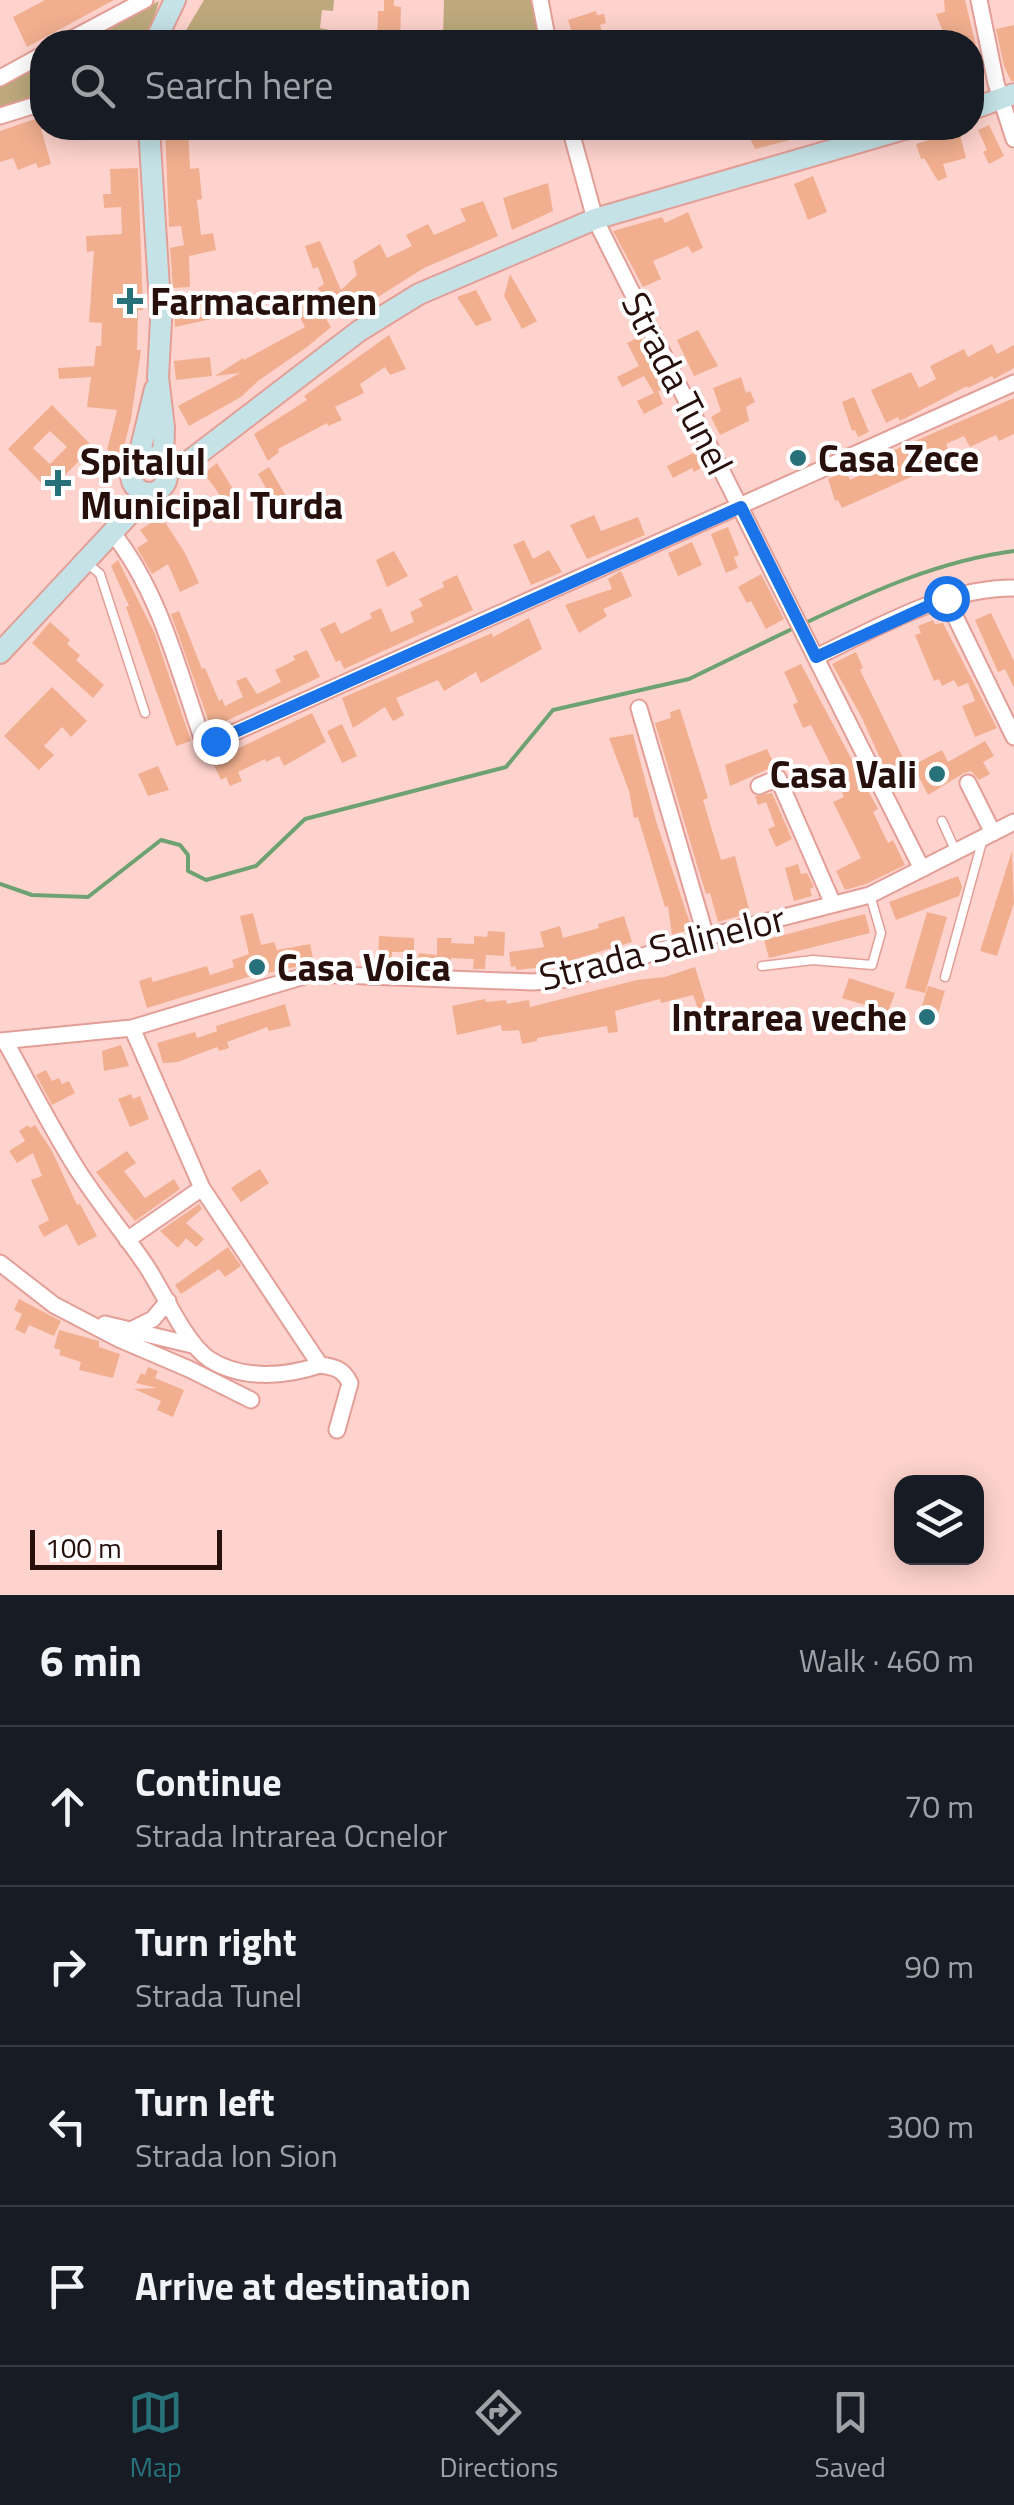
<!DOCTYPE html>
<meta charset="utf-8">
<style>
:root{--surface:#171b24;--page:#20242c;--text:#f1f3f6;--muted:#9ea1a6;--line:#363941;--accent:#27717a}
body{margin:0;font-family:"Titillium Web",sans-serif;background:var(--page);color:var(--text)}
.controls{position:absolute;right:30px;bottom:30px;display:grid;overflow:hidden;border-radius:20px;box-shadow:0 5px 25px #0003}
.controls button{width:90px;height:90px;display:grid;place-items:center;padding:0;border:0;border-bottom:2px solid var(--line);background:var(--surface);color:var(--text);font:50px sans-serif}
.scale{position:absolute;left:30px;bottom:25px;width:192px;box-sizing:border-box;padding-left:10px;border:5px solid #270f0c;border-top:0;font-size:28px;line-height:35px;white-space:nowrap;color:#270f0c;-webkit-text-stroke:8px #fff;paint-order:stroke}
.stop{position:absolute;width:30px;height:30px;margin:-22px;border:8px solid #1a73e8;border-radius:50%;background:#fff}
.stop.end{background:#1a73e8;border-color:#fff;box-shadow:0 2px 10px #0008}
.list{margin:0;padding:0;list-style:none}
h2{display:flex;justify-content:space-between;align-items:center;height:130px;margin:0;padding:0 40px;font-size:42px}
h2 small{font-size:32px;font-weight:400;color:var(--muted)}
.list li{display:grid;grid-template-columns:65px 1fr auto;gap:30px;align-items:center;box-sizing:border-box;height:160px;padding:0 40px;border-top:2px solid var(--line)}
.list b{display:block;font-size:38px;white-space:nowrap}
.list p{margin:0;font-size:32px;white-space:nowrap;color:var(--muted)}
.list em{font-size:32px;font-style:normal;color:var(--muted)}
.icon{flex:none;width:55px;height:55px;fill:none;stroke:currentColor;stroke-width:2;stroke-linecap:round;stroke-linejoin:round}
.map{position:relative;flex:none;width:1014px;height:1595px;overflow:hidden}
.search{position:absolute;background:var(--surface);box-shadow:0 5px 25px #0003;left:30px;right:30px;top:30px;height:110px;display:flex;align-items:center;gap:25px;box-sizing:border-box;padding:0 35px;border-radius:40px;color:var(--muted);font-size:38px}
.sheet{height:770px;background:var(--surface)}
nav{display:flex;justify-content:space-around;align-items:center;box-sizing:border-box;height:140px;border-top:2px solid var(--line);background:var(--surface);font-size:28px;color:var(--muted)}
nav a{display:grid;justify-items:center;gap:5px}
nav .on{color:var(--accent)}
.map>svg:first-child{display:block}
</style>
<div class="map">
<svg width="1014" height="1595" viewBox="0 0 1014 1595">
<rect width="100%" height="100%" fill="#fed3cd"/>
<path fill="#bda97c" d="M204 0H334L333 11 322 10 320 28 330 30 329 42H179Z
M444 0H533L541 42H529L516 31 443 38Z
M159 1 147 42H82Z
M42 64V95L0 108V87Z"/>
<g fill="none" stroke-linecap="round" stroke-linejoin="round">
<path stroke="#6ea273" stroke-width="4" d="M803 624C871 592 938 561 1014 551
M0 884 32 895 88 897 161 840 180 845 188 855V871L206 880 256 866 305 819 506 767 553 710 689 679 794 628"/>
</g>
<path fill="#f1af8f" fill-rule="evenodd" d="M45 0H114L27 47 13 17Z
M384 0H394V6L401 7 400 42H377L378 11H384Z
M944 0H965L984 79 974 82 972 42H947L936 14 945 12Z
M596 11 597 15 604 14 606 23 600 25 605 42H581L579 31 572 33 568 20Z
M1014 25V81H1011L1004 66 996 29Z
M38 118 51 164 38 168 36 163 18 170 13 158 0 162V131Z
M989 125 1004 156 989 164 983 152 987 150 978 130Z
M165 128H188L190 169 199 168 202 199 197 200 201 235 213 233 216 250 189 256 190 287 173 288 170 248 184 245 181 226 169 227Z
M745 128H825V131L755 149Z
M959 131 966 158 943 164 947 177 938 181 924 158 921 159 916 144Z
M138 168 143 310H138L137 350H141L131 419 122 454 107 450 117 410 87 407 91 377 59 379 58 368 94 366 96 346H101L102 323 89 322 94 251 87 252 86 236 122 234 121 207 104 208 103 194H111L110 169Z
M813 176 827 212 808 220 794 184Z
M548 183 553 211 512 230 503 198Z
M483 201 498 236 424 268 357 310 355 305 326 319 331 327 307 347 258 381 241 397 189 426 178 406 240 373 215 376 243 358 244 360 305 327 296 310 321 294 318 288 324 284 318 267 313 269 305 246 320 241 341 290 357 275 353 261 380 244 387 258 412 246 406 235 428 224 434 235 466 221 460 209Z
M688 212 703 248 692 253 688 246 653 261 661 279 643 287 613 231 662 217 665 223Z
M510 274 537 321 522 329 504 296Z
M204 290 206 309 254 293 257 309 175 327 174 308 194 306V292Z
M476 290 492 320 476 326 457 297Z
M698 330 718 366 694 376 677 340Z
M389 335 406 369 390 375 385 367 360 384 364 393 335 407 342 420 328 426 327 423 278 449 279 452 268 461 254 434 307 400 304 396Z
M641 336 667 387 658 391 663 404 644 414 637 401 654 393 644 376 622 387 617 377 639 366 627 343Z
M992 344 997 354 1014 345V368L994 379 992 376 968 388 967 386 900 421 898 417 886 423 871 390 911 372 919 388 936 379 930 366 964 349 968 357Z
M210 357 212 376 176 380 174 361Z
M741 377 746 393 750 391 755 402 746 407 749 421 720 435 711 417 721 411 713 388Z
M854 397 869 432 858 437 855 430 852 431 842 402Z
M1014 398V434L999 441 996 435 970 447 964 436 946 444 955 466 943 471 940 464 842 508 838 500 835 501 828 479 846 471 850 480 869 471 865 464 892 451Z
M52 405 93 447 49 491 8 449ZM50 431 67 447 50 464 33 448Z
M699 450 706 465 694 472 692 468 673 478 667 466Z
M217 463 236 494 224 501 204 473Z
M269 467 293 508 280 513 258 474Z
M594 515 601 531 638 517 645 535 587 559 570 525Z
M161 516 185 553 199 583 180 592 168 564 152 574 137 548 148 541 140 530Z
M728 527 739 555 734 557 738 568 726 573 711 534Z
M524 540 533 559 549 550 562 572 531 585 513 545Z
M692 542 702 565 678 576 668 553Z
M394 551 408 576 387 587 376 560Z
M118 560 155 634 191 741 176 746 126 607 129 606 111 566Z
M621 571 632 596 603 609 607 616 579 633 565 605 612 589 608 579Z
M761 574 784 619 766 629 751 601 747 603 738 587Z
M457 575 473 610 344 669 340 660 336 662 320 629 335 622 341 634 372 618 370 613 381 608 391 632 414 622 410 612 423 606 419 599 444 587 442 582Z
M179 611 202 669 205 668 219 701 222 699 225 706 243 697 236 681 246 677 257 694 281 682 275 670 295 660 293 656 307 650 320 677 211 728 171 614Z
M991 613 1014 661V688L1005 669 998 672 975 620Z
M529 618 542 649 481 683 476 672 444 691 438 680 396 698 404 715 393 721 385 707 353 728 342 698 492 633 493 637Z
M933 620 935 624 943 623 997 728 975 737 962 706 975 701 968 683 958 687 954 680 942 686 939 679 934 681 915 635 921 633 918 626Z
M50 622 70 640 67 644 80 655 76 660 104 685 93 698 32 643Z
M856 652 863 668 860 670 906 764 887 774 862 718 832 664Z
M801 664 878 809 873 812 888 843 893 840 905 865 866 884 845 890 836 871 861 858 833 802 844 797 829 761 811 725 803 728 793 705 798 702 784 672Z
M52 687 87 721 71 737 62 727 44 746 54 755 39 770 4 736Z
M680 709 708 798 703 800 721 860 735 856 750 913 718 922 710 893 706 894 697 865 655 723 671 718 670 712Z
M312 713 326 742 284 766 279 756 266 762 265 759 238 772 242 781 230 786 226 777 221 780 212 761Z
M342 724 357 756 342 763 327 731Z
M633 734 656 821 692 929 672 935 668 906 665 907 638 817 634 818 629 791 609 738Z
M985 741 994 756 983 762 990 774 979 780 971 771 964 773 928 795 913 765 942 750 948 762Z
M767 749 775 766 730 786 725 765Z
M158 766 169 790 148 796 138 774Z
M772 793 792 839 776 847 768 829 775 826 766 802 758 805 755 796Z
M1012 851 1014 903 997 956 980 951Z
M798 864 801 874 807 873 814 887 810 889 812 896 794 901 785 868Z
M958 876 962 887 959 896 896 920 889 902Z
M927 912 947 917 925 993 905 988Z
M253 913 261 945 274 942 277 950 310 944 314 963 248 977 147 1008 139 981 151 977 153 982 207 966 210 975 234 967 232 960 249 954 240 916Z
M865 914 870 933 769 958 764 940Z
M624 916 632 942 552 966 517 970 515 966 511 967 509 952 544 947 540 932 560 926 563 938 599 928 598 924Z
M488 931 505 932 504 956 486 955 485 969H473L474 959 451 958 450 967 417 965 419 953 437 955V938H452L451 943 474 944V936L487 937Z
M379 936 414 938V952H392L391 965H381L382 959H378Z
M695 967 707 1006 698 1009 693 995 661 1003 660 999 615 1011 618 1032 608 1033 607 1026 537 1038V1041L522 1044 519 1030 502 1031 501 1025 457 1035 452 1006 485 999 486 1002 506 1000 507 1004 529 1000 530 1007 637 980 665 977Z
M849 978 895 993 888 1012 842 998Z
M928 986 945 991 935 1024 918 1019Z
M285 1004 291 1026 269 1031 267 1027 227 1042 229 1048 219 1051 217 1047 178 1062 163 1063 157 1043 195 1032 197 1038 217 1031 216 1026Z
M121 1045 129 1066 104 1071 102 1051Z
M46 1070 52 1081 59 1078 62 1084 69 1081 75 1093 52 1105 36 1075Z
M131 1094 133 1099 140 1096 149 1119 130 1127 118 1099Z
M28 1125 30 1128 35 1125 52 1151 77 1205 80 1204 97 1236 78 1246 67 1224 44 1237 38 1226 49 1220 31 1180 42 1176 33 1153 17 1163 9 1151 25 1141 19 1131Z
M127 1151 136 1163 124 1171 145 1198 174 1179 180 1189 135 1221 96 1172Z
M260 1169 269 1183 241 1202 231 1188Z
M199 1204 202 1209 186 1223 204 1239 196 1247 186 1238 178 1248 160 1231Z
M228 1247 241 1266 225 1277 219 1269 181 1294 175 1285Z
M19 1299 61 1321 54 1336 29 1325 25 1334 15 1329 22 1314 14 1310Z
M59 1330 99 1341V1347L120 1354 113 1378 79 1370 81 1362 59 1355 61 1350 54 1348Z
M148 1367 158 1371 155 1378 184 1390 173 1417 157 1410 161 1401 134 1389 157 1388 136 1383 141 1373 145 1375Z"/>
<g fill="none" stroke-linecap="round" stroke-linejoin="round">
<g stroke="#e39f97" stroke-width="11">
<path id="lane" d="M86 562 100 574 145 713
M942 821 956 852
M762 966 813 960 872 965 881 933 870 895
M945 977 982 842"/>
</g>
<g stroke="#e39f97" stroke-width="19">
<path id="street" d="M540 0 548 42
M979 0 996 83 1014 139
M66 42 145 0
M0 78 42 55
M0 116 42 103
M570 128 595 219 922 869
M111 531C159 590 177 666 202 738L215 741 1014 383
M946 598 1014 737
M816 657C879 627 943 588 1014 588
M639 708 706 937
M968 783 993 833
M759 786 778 778 833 904
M132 1028 202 1188 320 1365C335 1367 343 1369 350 1383L337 1430
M0 1041 132 1028 311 974 533 982 566 979 706 937 870 895 1014 822
M5 1041C29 1084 51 1128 77 1169 98 1202 123 1232 145 1264 163 1290 184 1342 209 1359 241 1380 285 1377 320 1365
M127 1240 202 1188
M0 1263 54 1305 119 1339 189 1369 251 1400
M105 1324 192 1345
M133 1329 153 1319 168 1301"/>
</g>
<g stroke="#e39f97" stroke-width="24">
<path id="secondary" d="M155 42 175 0
M972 109 1014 94
M149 128 161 320 158 377 164 428 163 463
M131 475a18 18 0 1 1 36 0a18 18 0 1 1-36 0Z
M138 460 155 389
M167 471 184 465 359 331 419 294 595 219 908 128
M0 653 149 493"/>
</g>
<use href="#lane" stroke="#fff" stroke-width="8"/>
<use href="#street" stroke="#fff" stroke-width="15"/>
<use href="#secondary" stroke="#c5e3e7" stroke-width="20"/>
</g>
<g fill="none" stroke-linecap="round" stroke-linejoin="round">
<path stroke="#1a73e8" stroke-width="12" d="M215 741 741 507 816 657 946 598"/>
</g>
<g fill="#27717a" stroke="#fff" stroke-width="4">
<path d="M125 286h10v10h10v10h-10v10h-10v-10h-10v-10h10z"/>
<circle cx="798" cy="458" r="10"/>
<path d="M53 468h10v10h10v10h-10v10h-10v-10h-10v-10h10z"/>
<circle cx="937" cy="774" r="10"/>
<circle cx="257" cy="967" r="10"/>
<circle cx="927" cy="1017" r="10"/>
</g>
<g text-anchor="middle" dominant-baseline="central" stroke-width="8" stroke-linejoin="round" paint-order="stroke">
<g font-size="38" font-weight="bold" fill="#270f0c" stroke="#fff" text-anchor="start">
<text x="150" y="301">Farmacarmen</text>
<text x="818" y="458">Casa Zece</text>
<text x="80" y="461">Spitalul<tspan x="80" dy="44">Municipal Turda</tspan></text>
<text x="917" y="774" text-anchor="end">Casa Vali</text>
<text x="277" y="967">Casa Voica</text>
<text x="907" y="1017" text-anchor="end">Intrarea veche</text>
</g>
<g font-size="38" fill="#270f0c" stroke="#fff">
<text transform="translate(678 383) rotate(63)">Strada Tunel</text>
<text transform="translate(662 947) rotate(-14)">Strada Salinelor</text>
</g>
</g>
</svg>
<div class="controls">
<button><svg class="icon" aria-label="layers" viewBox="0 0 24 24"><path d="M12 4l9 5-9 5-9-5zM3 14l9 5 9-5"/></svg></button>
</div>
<div class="scale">100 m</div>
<div class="stop" style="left:946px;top:598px"></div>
<div class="stop end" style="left:215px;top:741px"></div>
<div class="search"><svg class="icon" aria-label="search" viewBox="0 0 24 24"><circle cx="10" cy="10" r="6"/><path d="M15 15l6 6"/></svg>Search here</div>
</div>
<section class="sheet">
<h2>6 min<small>Walk · 460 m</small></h2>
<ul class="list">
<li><svg class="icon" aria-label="ahead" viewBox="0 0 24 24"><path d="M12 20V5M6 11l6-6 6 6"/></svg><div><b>Continue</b><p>Strada Intrarea Ocnelor</p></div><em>70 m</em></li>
<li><svg class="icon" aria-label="right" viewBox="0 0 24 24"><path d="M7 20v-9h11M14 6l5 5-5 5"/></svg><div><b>Turn right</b><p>Strada Tunel</p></div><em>90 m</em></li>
<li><svg class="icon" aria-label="left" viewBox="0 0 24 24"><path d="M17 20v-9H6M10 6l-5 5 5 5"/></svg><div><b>Turn left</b><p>Strada Ion Sion</p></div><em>300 m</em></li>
<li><svg class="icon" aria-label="arrive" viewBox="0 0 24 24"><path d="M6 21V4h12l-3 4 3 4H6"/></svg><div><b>Arrive at destination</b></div></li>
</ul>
</section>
<nav>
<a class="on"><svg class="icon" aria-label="map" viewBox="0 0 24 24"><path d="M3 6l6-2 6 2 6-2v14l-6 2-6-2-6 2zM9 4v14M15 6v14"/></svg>Map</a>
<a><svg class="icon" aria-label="directions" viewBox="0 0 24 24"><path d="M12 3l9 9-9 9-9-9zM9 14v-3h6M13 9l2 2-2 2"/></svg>Directions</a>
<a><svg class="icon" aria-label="saved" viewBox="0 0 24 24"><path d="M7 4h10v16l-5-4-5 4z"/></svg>Saved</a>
</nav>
